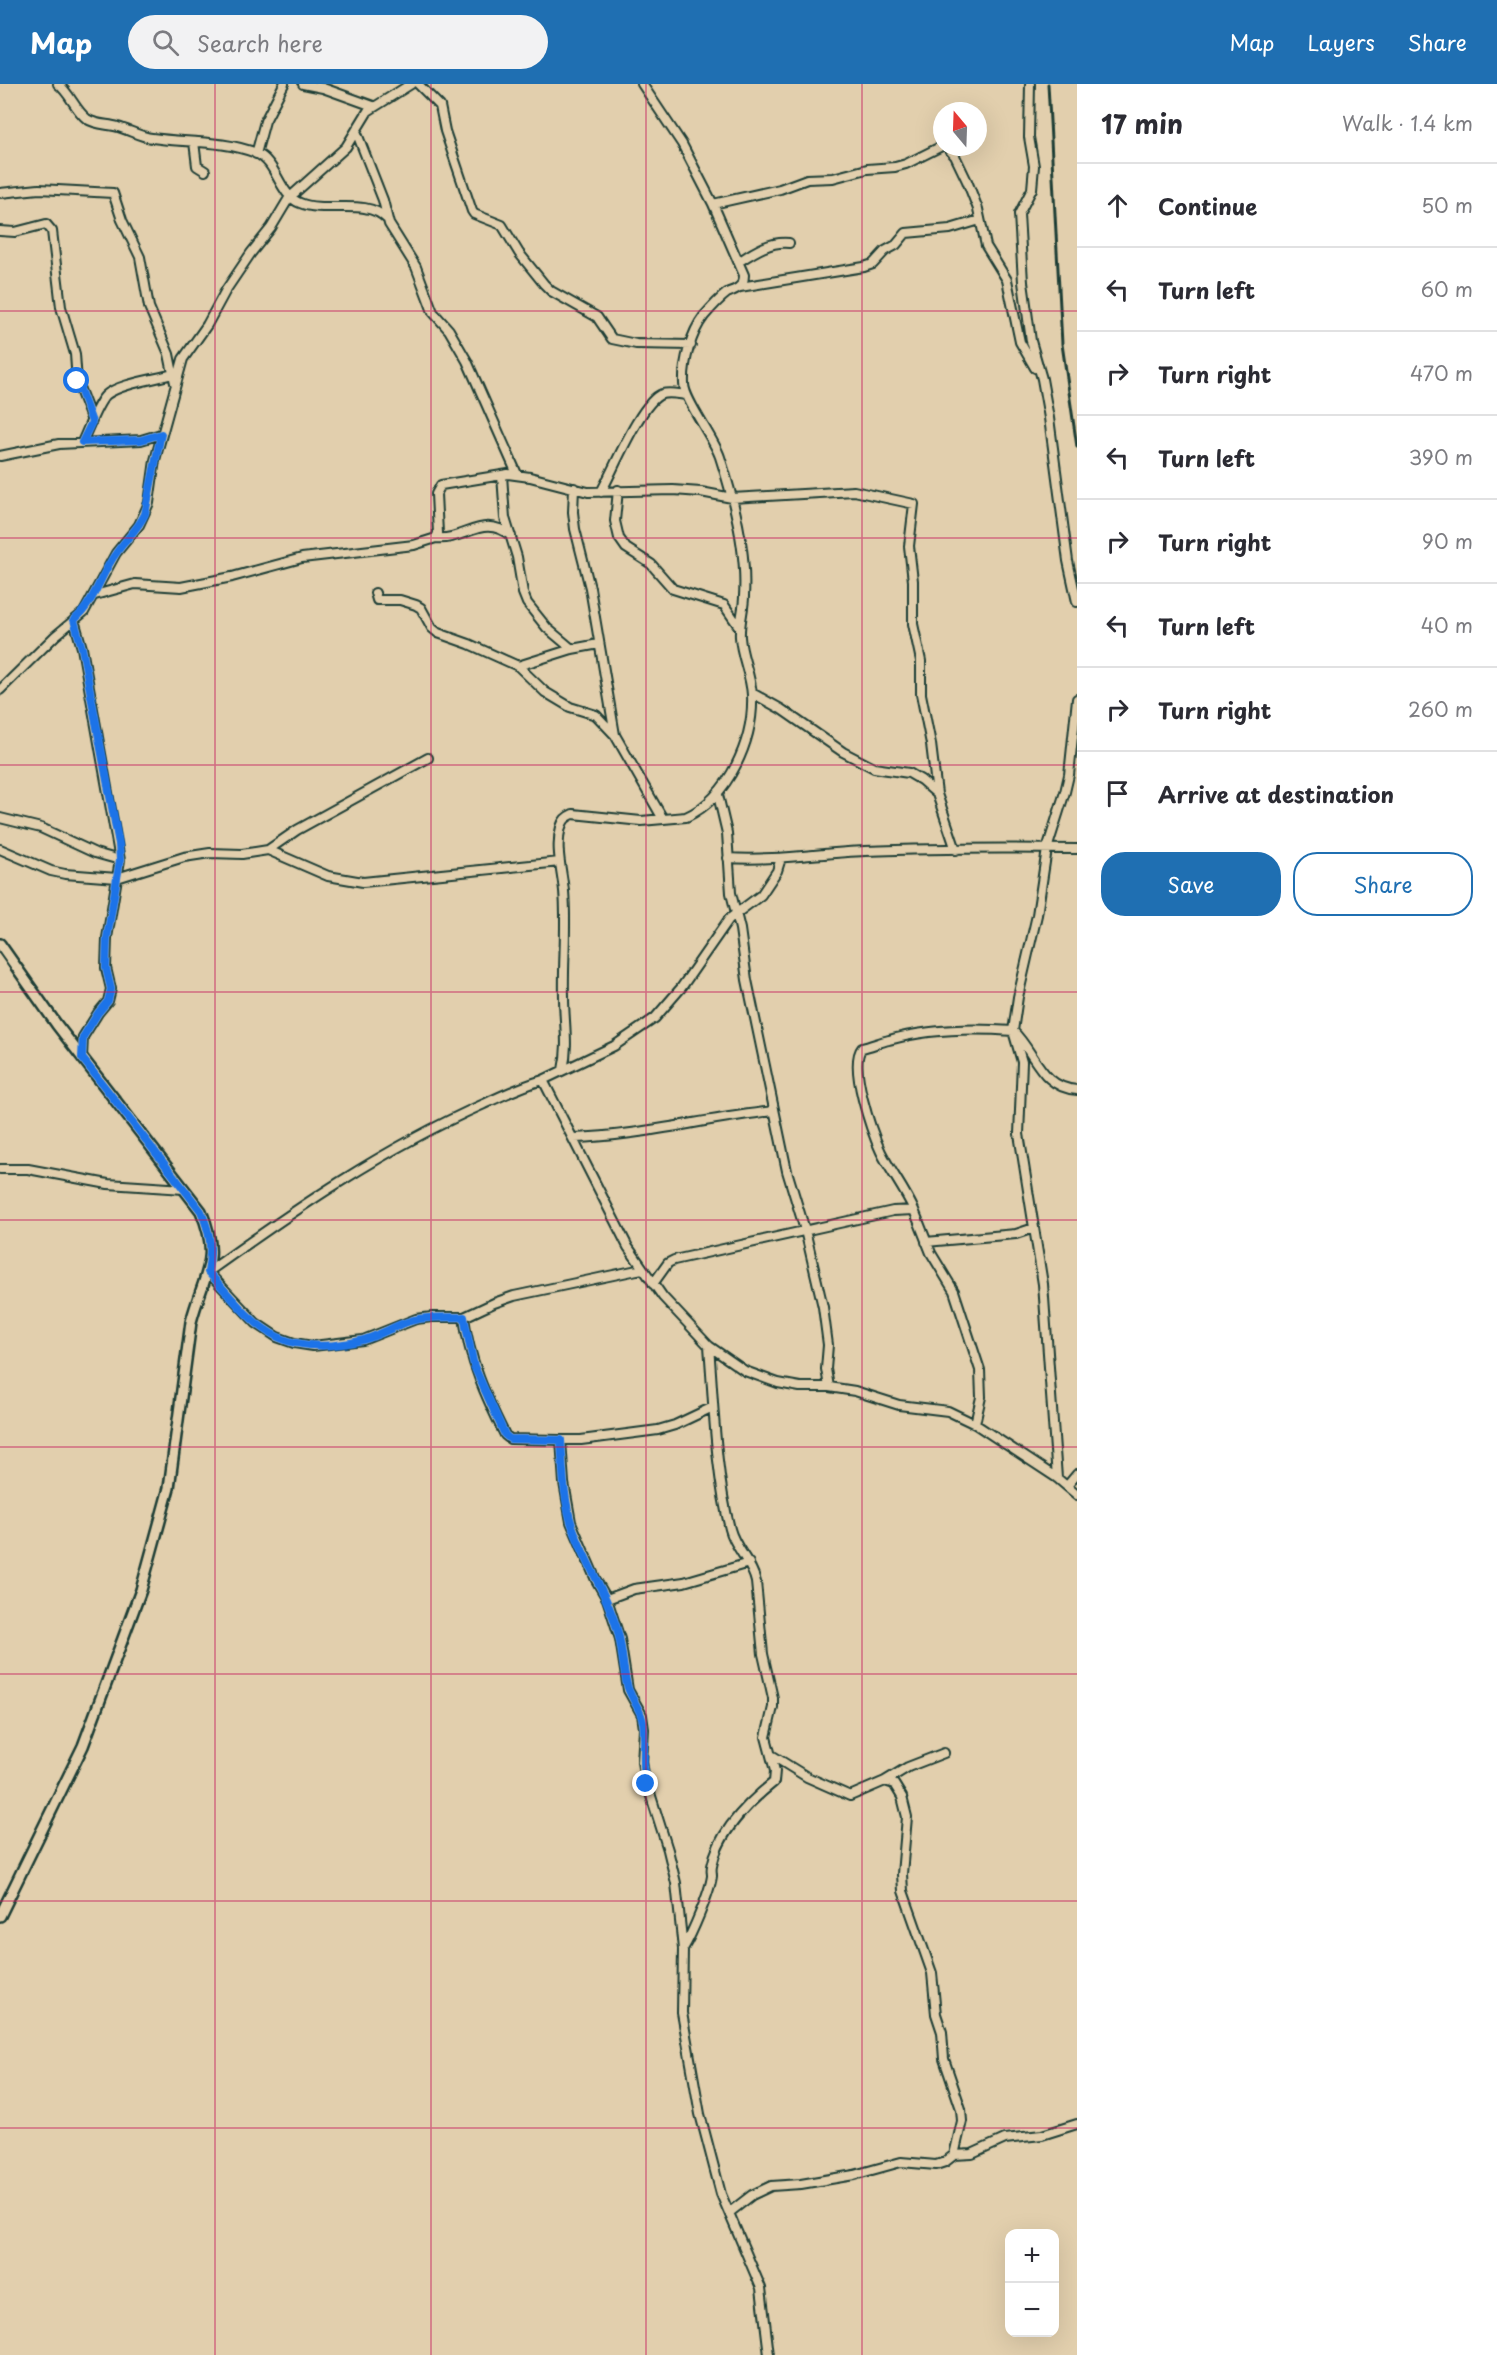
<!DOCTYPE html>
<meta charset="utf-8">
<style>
:root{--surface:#fff;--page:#f2f2f3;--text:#2b2b33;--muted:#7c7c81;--line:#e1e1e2;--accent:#1f6fb2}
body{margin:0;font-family:"Playpen Sans",sans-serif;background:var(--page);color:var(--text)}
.controls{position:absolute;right:18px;bottom:18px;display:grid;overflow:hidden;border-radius:12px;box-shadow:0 6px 24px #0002}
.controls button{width:54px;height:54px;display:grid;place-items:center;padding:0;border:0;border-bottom:2px solid var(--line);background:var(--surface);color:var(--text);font:30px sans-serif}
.compass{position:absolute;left:933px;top:18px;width:54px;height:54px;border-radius:50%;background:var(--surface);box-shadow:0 6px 24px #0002;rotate:341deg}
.stop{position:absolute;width:18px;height:18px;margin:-14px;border:4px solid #1a73e8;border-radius:50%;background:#fff}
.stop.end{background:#1a73e8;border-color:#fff;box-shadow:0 2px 6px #0008}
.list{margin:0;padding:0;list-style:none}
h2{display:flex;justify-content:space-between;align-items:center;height:78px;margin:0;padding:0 24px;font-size:26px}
h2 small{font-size:20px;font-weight:400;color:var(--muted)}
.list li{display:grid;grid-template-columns:39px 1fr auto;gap:18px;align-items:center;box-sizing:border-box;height:84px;padding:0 24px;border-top:2px solid var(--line)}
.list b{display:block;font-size:22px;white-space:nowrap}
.list em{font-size:20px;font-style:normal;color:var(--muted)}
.actions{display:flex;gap:12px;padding:18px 24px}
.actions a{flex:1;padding:14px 0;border:2px solid var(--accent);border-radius:24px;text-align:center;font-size:21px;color:var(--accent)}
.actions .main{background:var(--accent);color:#fff}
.icon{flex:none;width:33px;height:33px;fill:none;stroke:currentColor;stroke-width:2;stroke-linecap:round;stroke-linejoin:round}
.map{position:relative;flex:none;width:1077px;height:2271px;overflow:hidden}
header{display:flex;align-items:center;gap:36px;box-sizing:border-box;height:84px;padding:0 30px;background:var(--accent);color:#fff}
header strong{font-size:28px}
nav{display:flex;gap:33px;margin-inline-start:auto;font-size:21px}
.search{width:420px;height:54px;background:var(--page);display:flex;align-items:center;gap:15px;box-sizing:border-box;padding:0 21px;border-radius:33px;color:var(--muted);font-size:22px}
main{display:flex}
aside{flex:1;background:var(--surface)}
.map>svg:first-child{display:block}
</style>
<header>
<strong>Map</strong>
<div class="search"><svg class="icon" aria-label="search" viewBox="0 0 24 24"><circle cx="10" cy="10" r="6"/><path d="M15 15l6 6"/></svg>Search here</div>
<nav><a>Map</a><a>Layers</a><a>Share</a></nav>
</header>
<main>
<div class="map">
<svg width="1077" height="2271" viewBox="0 0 1077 2271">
<rect width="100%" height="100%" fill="#e2cfad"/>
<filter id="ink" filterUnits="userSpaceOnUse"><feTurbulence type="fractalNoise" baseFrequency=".0167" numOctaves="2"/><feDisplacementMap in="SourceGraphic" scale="12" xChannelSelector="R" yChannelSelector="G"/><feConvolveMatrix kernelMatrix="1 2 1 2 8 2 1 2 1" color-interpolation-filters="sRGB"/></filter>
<g filter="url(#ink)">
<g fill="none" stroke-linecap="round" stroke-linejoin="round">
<g stroke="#1f3d34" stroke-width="12">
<path id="minor" d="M58 0C70 9 75 26 87 35 96 41 108 40 118 43 129 46 141 53 152 54 186 59 224 56 256 69 278 79 278 110 300 119 326 130 366 113 387 135
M303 0 323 4 373 22
M418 0 440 22 445 47 472 127 474 130 502 141 519 169 544 200 551 207 597 233 612 255 636 260 691 261
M1030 0 1029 53 1034 82 1032 105 1019 130 1023 198 1031 257 1042 295 1049 334 1068 477 1077 518
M356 47 383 116 389 140 416 183 433 228 449 246 467 277 517 390
M194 58 197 82 205 87
M947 63 955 72 967 97 978 125 986 162 1007 196 1020 258 1035 284
M256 70 265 37 284 0
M0 109 39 105 113 109 122 136 140 173 149 223 169 270 175 299
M713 120 780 105 807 95 833 94 867 85 895 83 906 80 942 62
M0 147 15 148 46 140 52 147 61 223 75 270 77 298 92 337
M740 177C755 167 771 157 789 159
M740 203 864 183 873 180 885 167 896 161 906 149 950 145 980 136
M82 358C88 346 97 319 106 311 119 300 156 295 173 290
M0 372 59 360 141 356 161 350
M502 391 505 434 517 473 523 509 527 519 547 544 572 565
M574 404 573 428 575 445 590 504 615 651 663 735
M618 406 615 437 619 454 626 464 651 480 673 505 724 521 740 544
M601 408C613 387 641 317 662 310 670 308 678 310 686 311
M436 454C465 457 483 429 511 452
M375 509 377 516H400L416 521 421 524 432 544 438 549 469 560 518 582 545 608 570 623 596 631 614 650
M95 511 135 500 181 503 232 493 302 474 414 461 436 454 438 449 436 410 441 401 508 390 530 393 588 408 673 406 701 408 732 414 854 407 914 420 909 462 913 497V540L921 577V610L931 660 937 710 956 766
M74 536 82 564 120 776 107 854 106 884 111 905 108 917 98 929 83 953 82 974
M518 582 572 565 599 560
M0 606 55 552 84 528 116 469 139 441 149 419 155 376 183 275 207 241 226 206 251 169 271 144 289 114 346 63 368 27 411 0
M752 609 781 625 843 668 874 684 909 689 921 696 937 710
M718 711 727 749 731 809 740 845 747 896 787 1087 805 1146 823 1223 828 1261 826 1285 829 1303
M0 734 41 744 95 769 120 776
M0 765 51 787 65 790 117 794 184 773 210 769 242 770 268 766 297 746 428 674
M268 766 328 792 363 798 560 778
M728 774C774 777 819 769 865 767 936 764 1007 764 1077 765
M563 986C569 960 564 939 564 913 563 877 567 842 564 807 562 786 555 764 561 743 563 736 566 733 573 730L641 737 686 733C729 713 754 656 752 611 751 591 741 572 740 553 739 539 744 526 744 512 747 467 734 416 720 373 714 354 684 316 684 300 683 278 691 249 704 232 711 224 719 215 727 209 731 207 736 206 739 203 743 200 744 195 744 191L713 120 682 60 642 0
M543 996 614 962 655 934 681 904 729 835 761 811 777 787 781 774
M574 1054C641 1052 707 1034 774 1027
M0 1085H28L108 1100 184 1105
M914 1126C905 1106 891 1088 881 1068 872 1049 848 981 862 964 871 962 880 958 889 956 928 945 973 944 1013 947 1035 968 1041 1004 1077 1006
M926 1158 1016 1150 1034 1144
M642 1185 514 1212 494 1219 464 1233H432L416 1235 363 1256 313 1262 294 1259 277 1253 256 1239 208 1188C297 1124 383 1065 484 1020 503 1011 522 1002 543 996L628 1163 663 1213 709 1262 745 1287 778 1299 800 1303H829L855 1307 899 1321 948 1327 975 1340 1057 1394 1077 1411
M653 1200 668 1179 674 1176 893 1127 914 1126 931 1169 954 1207 980 1286 981 1313 975 1340
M464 1233C469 1276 486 1313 505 1351L510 1355 561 1356 564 1399 571 1438 596 1496 607 1515
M561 1356H581L658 1346 675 1341 713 1323
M1057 1394 1043 1200 1019 1050 1022 978 1013 947 1018 913 1037 831 1047 765 1065 708 1069 691 1077 615
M1067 1402 1077 1390
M749 1479 684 1498 634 1505 607 1515 620 1555 628 1606 642 1631 644 1645 642 1678 644 1690 668 1766 676 1799 683 1865 682 1929 700 2030 721 2110 761 2204 769 2271
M773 1672 807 1693 850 1712 885 1697 908 1683 944 1669
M683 1865C692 1850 710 1808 712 1792 712 1787 711 1787 712 1782 718 1749 749 1718 774 1698L775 1687 766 1653 773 1623V1614L763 1570 756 1498C752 1478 735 1465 730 1445 715 1386 714 1323 709 1262
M954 2071 972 2070 1005 2055 1042 2051 1077 2040
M730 2128 752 2111 771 2102 801 2100 854 2091 901 2078 936 2081 945 2078 954 2071 962 2037 961 2025 944 1975 942 1948 936 1930 932 1889 903 1807 902 1790 907 1733 902 1713 894 1700 885 1697"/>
</g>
<g stroke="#1f3d34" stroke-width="14">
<path id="tertiary" d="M0 860 57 941 201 1127C222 1177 203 1191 191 1238L169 1404 141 1506 83 1662 0 1832"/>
</g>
<use href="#minor" stroke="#e2cfad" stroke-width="8"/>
<use href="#tertiary" stroke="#e2cfad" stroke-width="9"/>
<path stroke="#1f3d34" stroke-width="3" d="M1048 0 1062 260 1077 363"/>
</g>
</g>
<g fill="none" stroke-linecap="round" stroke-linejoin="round" filter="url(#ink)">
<path stroke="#1a73e8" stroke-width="8" d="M77 297 92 338 82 358 141 356 161 350 145 430C138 445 126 455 117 468 100 490 96 517 74 536L82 564 119 760 120 776 107 854 106 884 111 905 108 917 98 929 83 953 82 974 201 1127C211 1151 212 1162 208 1188 229 1210 250 1240 278 1253 303 1265 337 1263 363 1256 381 1251 397 1240 414 1236 431 1232 447 1234 464 1233L474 1282 505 1351 510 1355 561 1356C563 1384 563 1414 572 1441 584 1477 607 1509 617 1545 623 1564 622 1585 628 1604 633 1618 644 1630 644 1646 645 1664 642 1681 646 1700"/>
</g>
<path fill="none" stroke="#c2185b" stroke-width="1.5" stroke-opacity="0.55" d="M215 0V2271M431 0V2271M646 0V2271M862 0V2271M0 227H1077M0 454H1077M0 681H1077M0 908H1077M0 1136H1077M0 1363H1077M0 1590H1077M0 1817H1077M0 2044H1077"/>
</svg>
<div class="controls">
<button>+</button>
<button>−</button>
</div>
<svg class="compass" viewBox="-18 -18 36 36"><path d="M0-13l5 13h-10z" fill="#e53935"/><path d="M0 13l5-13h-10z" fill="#7c7c81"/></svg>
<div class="stop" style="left:77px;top:297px"></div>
<div class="stop end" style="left:646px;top:1700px"></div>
</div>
<aside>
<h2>17 min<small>Walk · 1.4 km</small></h2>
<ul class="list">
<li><svg class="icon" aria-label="ahead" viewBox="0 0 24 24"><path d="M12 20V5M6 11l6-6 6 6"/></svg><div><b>Continue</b></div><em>50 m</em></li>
<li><svg class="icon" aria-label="left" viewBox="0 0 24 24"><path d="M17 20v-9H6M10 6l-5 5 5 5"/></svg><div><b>Turn left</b></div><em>60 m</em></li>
<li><svg class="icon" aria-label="right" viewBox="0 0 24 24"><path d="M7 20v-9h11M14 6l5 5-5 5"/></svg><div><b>Turn right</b></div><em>470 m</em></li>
<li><svg class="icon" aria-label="left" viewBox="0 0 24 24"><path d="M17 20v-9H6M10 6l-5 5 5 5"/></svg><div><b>Turn left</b></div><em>390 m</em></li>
<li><svg class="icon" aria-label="right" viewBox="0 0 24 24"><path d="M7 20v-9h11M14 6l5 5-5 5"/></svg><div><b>Turn right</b></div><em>90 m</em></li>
<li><svg class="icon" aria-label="left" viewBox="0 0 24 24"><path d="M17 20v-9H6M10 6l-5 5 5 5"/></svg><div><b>Turn left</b></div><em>40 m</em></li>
<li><svg class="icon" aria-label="right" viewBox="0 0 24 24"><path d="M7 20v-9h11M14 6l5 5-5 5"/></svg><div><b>Turn right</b></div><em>260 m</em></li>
<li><svg class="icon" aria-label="arrive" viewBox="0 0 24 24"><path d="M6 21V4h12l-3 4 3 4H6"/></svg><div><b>Arrive at destination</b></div></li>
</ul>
<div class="actions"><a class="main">Save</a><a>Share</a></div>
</aside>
</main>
